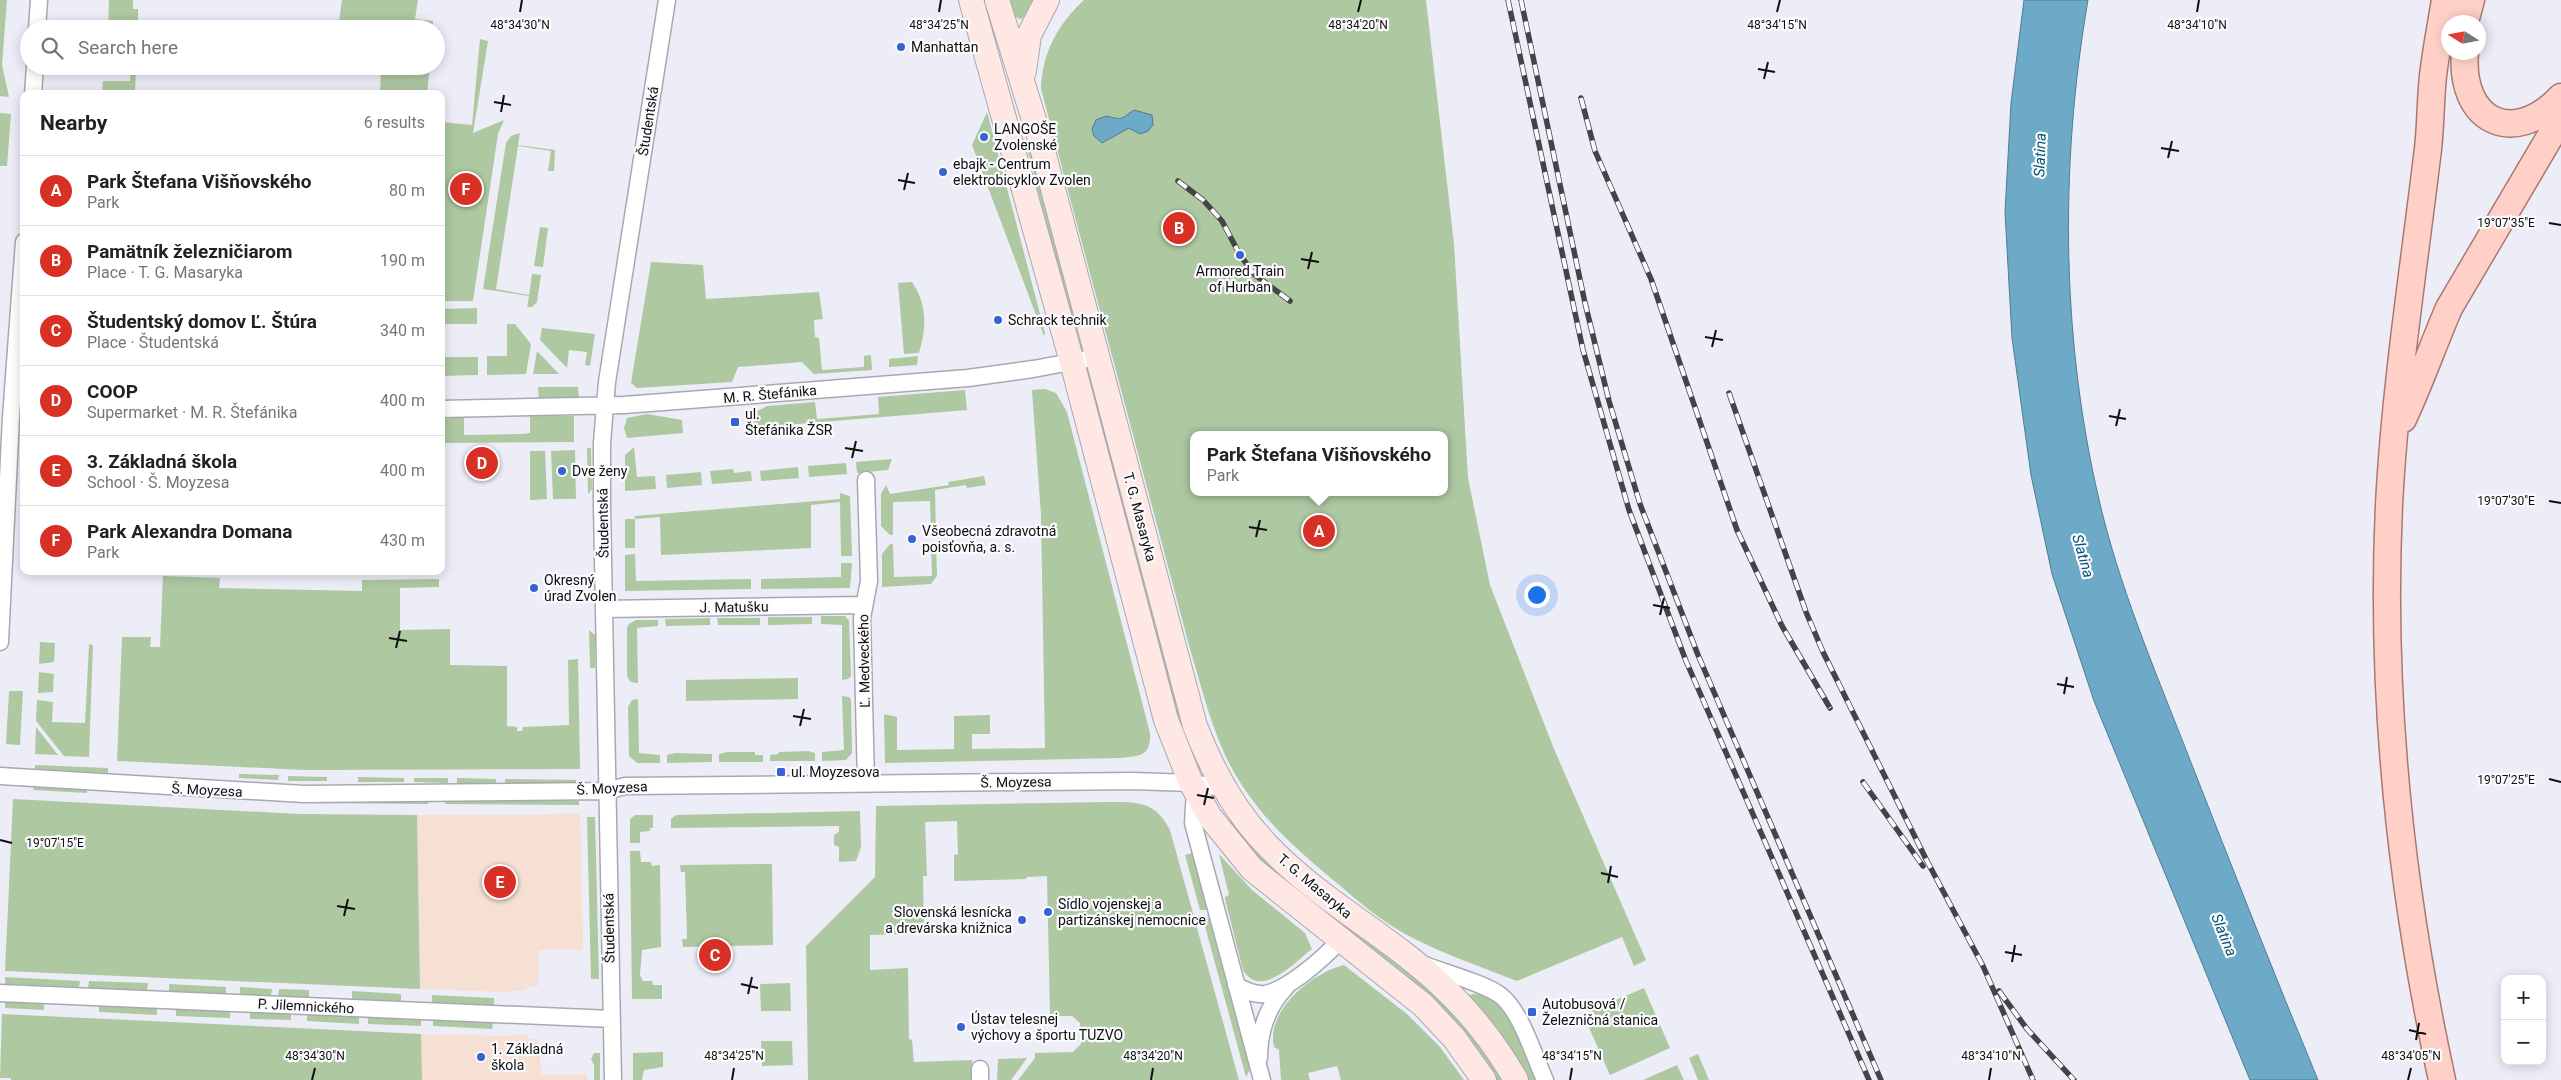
<!DOCTYPE html>
<meta charset="utf-8">
<style>
:root{--surface:#fff;--page:#f2f2f2;--text:#222;--muted:#767676;--line:#e0e0e0;--accent:#d93025}
body{margin:0;font-family:Roboto,sans-serif;background:var(--page);color:var(--text)}
.controls{position:absolute;right:15px;bottom:15px;display:grid;overflow:hidden;border-radius:10px;box-shadow:0 2px 12px #0003}
.controls button{width:45px;height:45px;display:grid;place-items:center;padding:0;border:0;border-bottom:1px solid var(--line);background:var(--surface);color:var(--text);font:25px sans-serif}
.compass{position:absolute;left:2441px;top:15px;width:45px;height:45px;border-radius:50%;background:var(--surface);box-shadow:0 2px 12px #0003;rotate:281deg}
.you{position:absolute;left:1536px;top:594px;width:18px;height:18px;margin:-12px;border:4px solid #fff;border-radius:50%;background:#1a73e8;box-shadow:0 0 0 8px #1a73e833}
.badge{display:grid;place-items:center;width:32px;height:32px;border-radius:50%;background:var(--accent);color:#fff;font-size:16px;font-weight:700}
.pin{position:absolute;translate:-50% -50%;border:2px solid #fff;box-shadow:0 1px 5px #0006}
.popup{position:absolute;left:1190px;top:431px;width:258px;height:65px;box-sizing:border-box;display:grid;place-content:center;border-radius:10px;background:var(--surface);filter:drop-shadow(0 1px 4px #0005);font-size:16px;white-space:nowrap;color:var(--muted)}
.popup b{font-size:19px;color:var(--text)}
.popup::after{content:'';position:absolute;left:50%;top:100%;margin-left:-10px;border:10px solid transparent;border-top-color:var(--surface)}
.list{margin:0;padding:0;list-style:none}
h2{display:flex;justify-content:space-between;align-items:center;height:65px;margin:0;padding:0 20px;font-size:21px}
h2 small{font-size:16px;font-weight:400;color:var(--muted)}
.list li{display:grid;grid-template-columns:32px 1fr auto;gap:15px;align-items:center;box-sizing:border-box;height:70px;padding:0 20px;border-top:1px solid var(--line)}
.list b{display:block;font-size:19px;white-space:nowrap}
.list p{margin:0;font-size:16px;white-space:nowrap;color:var(--muted)}
.list em{font-size:16px;font-style:normal;color:var(--muted)}
.icon{flex:none;width:28px;height:28px;fill:none;stroke:currentColor;stroke-width:2;stroke-linecap:round;stroke-linejoin:round}
.map{position:relative;flex:none;width:2561px;height:1080px;overflow:hidden}
.search{position:absolute;background:var(--surface);box-shadow:0 2px 12px #0003;left:20px;top:20px;width:425px;height:55px;display:flex;align-items:center;gap:12px;box-sizing:border-box;padding:0 18px;border-radius:28px;color:var(--muted);font-size:19px}
.panel{position:absolute;background:var(--surface);box-shadow:0 2px 12px #0003;left:20px;top:90px;width:425px;height:485px;border-radius:10px}
.map>svg:first-child{display:block}
</style>
<div class="map">
<svg width="2561" height="1080" viewBox="0 0 2561 1080">
<rect width="100%" height="100%" fill="#ededf8"/>
<path fill="#f6dfd3" d="M580 814 583 950H538V986L526 987 527 990 504 992 420 989 417 815Z
M421 1034 505 1036 528 1034 529 1039H539L541 1075 587 1074V1080H422Z"/>
<path fill="#aec8a2" fill-rule="evenodd" d="M0 0H7L2 65 9 97 0 96Z
M109 0H133V9H138V29H108Z
M342 0H418L415 19 433 21V29H338Z
M1007 0H1035L1023 18 1020 19 1011 15Z
M1084 0H1426L1454 244 1468 478 1490 585 1554 749 1646 960 1634 966 1622 937 1517 981C1479 966 1440 953 1405 934 1380 920 1359 902 1338 884 1292 846 1253 812 1226 757 1210 723 1201 685 1190 649L1041 89C1042 53 1058 24 1084 0ZM1194 435H1444V492H1194Z
M480 39 488 41 473 133 504 120 498 134 473 301H441V122L472 125Z
M131 66H136L135 94H102L103 81H130Z
M369 66H430L427 94H380L381 70 369 69Z
M987 112 1045 333 1044 336 972 145Z
M0 113 11 114 7 166H0Z
M520 133 518 145 555 150 554 171H548L551 151 518 146 496 289 529 295 532 274 541 275 537 302 532 307H527L529 296 483 289 506 143 511 136Z
M1029 140 1078 325 1076 326 1072 324 1026 144Z
M540 227 548 228 543 267 534 266Z
M651 262 703 265 706 299 819 292 823 319 814 320 815 337 819 338 822 370 864 367V356L871 355 872 370 814 374 802 362 738 367 732 382 637 388 631 383Z
M912 282C927 304 927 327 919 353L904 354 898 283Z
M477 308V324H441V309Z
M507 324H515L531 344 526 374 487 375V356H507Z
M542 328 595 334 590 366 585 365 587 352 569 350 567 368 540 340Z
M537 351 559 374H533Z
M918 356 917 365 889 367V359Z
M441 357H478V375L441 376Z
M538 387H578L579 400 539 401Z
M1093 388 1184 728 1183 729H1180L1091 389Z
M1045 389 1056 393 1067 412 1150 733C1151 757 1139 756 1119 758L885 763 884 714 897 717V750L954 749V716L990 715V734H972V749L1045 748 1041 515 1032 390Z
M965 390 967 410 749 428 748 416 767 406 815 402 817 419 879 414 878 397Z
M647 414 682 420 683 433 627 438 624 428 627 418Z
M530 416H574V442L441 443V419L464 417V435L523 434 530 433Z
M634 447 637 477 655 476 656 489 625 491V455Z
M587 448H591L592 489 588 494Z
M575 450 576 499H553L551 451Z
M530 451H545L547 499 530 500Z
M892 459 888 470 857 473 856 462Z
M846 463 847 474 809 477 808 466Z
M798 467 799 478 761 481 760 471Z
M733 469 734 473 751 471 752 481 712 484 710 471Z
M701 472 702 485 667 488 666 475Z
M984 476 986 485 967 488 966 485 935 490 936 534H931L930 501 893 502V535H890L881 526V494L886 485 890 494 949 485 948 482Z
M840 493 850 496 852 556H841L840 502 811 505V548L661 555 660 517 635 519V548H625V519H635V516L840 499Z
M931 543H936L937 576 931 584 882 587V554L890 544H893L894 577 932 576Z
M635 554 636 581 751 579V589L625 591V555Z
M841 563H852L850 588 761 589V579L841 577Z
M163 576 220 578 219 588 362 591V580L439 579V587L400 588V630L450 629V665L507 666V726L517 727V731H522L523 727 569 725 568 660 578 659 580 769 304 770 117 761 122 637H151L150 647H160Z
M821 616H845L849 621 851 676 848 679 842 680V625L821 624Z
M768 617H812V624L768 625Z
M710 618V625L666 626 665 619Z
M717 618H760V625H718Z
M636 620H658V626L637 628 638 683C631 683 628 681 627 674V627L629 624Z
M589 630 595 635V668H590Z
M40 642 55 643 54 662 39 664Z
M89 644 93 645 89 757 64 756 36 721 37 700 53 702 52 722 85 723Z
M39 672 54 674 53 692 38 693Z
M798 678V699L686 701V680Z
M9 691H23L20 745 6 744Z
M842 696 849 697 851 700 852 753 846 760 822 761V752L844 750Z
M638 699 639 753 660 755V763H637L629 756 628 707 632 700Z
M36 727 58 755 35 754Z
M808 751 815 753V761H770V755L778 754 779 752Z
M727 752H755V755H763V762H719V754Z
M675 753 712 754V762L667 763V755Z
M35 765 108 768V773L35 769Z
M239 774 279 775 278 780 239 778Z
M288 776 327 777V781H288Z
M358 777 404 778V782H358Z
M414 778H448V783L414 782Z
M457 778 496 779V783H457Z
M505 779 582 780 581 784 505 783Z
M34 787 87 789V793L33 790Z
M13 799 300 814 417 815 420 989 5 971Z
M308 800 429 801 428 804 308 803Z
M445 801H579V805L445 804Z
M1108 802C1138 802 1155 801 1170 830L1239 1080H1018L1035 1058V1053L1073 1052 1081 1044 1080 1023 1072 1016H1050L1047 876 1027 877 1026 879 954 881V855L958 854 957 821 925 822 927 876H923L924 930H946V933L870 935V970L908 968 909 1039 912 1040 914 1062 972 1060 973 1080H808L806 946 875 877 876 806Z
M860 811 861 847 856 861 839 862V847L834 845V835L839 832V826L671 828V819L676 815Z
M635 815H653V828H650V831L640 832V843H630V819Z
M587 817H595L599 979H591Z
M1231 822 1351 928 1435 993 1468 1027 1505 1080H1496L1491 1072 1259 862 1229 824Z
M630 851H640L641 862H651L652 866 660 865 661 947 642 950 640 975 643 981H652L653 985H662V999H632Z
M1192 853 1206 904 1207 910H1200L1185 855Z
M1219 854 1252 890 1305 933 1312 949C1295 962 1261 1000 1243 970L1225 899V897L1229 895Z
M772 864 773 945 683 947 682 939H687L685 872H681L680 865Z
M1209 918 1250 1070 1246 1077 1203 919Z
M1344 965 1407 1014 1440 1047 1464 1080H1341L1337 1066 1308 1073 1310 1080H1281L1279 1050 1274 1047C1265 1011 1313 972 1344 965Z
M5 977 80 981 79 987 5 984Z
M89 981 148 983 147 990 88 988Z
M790 983 791 1011H761L760 984Z
M169 984 226 987V994L169 991Z
M240 987 272 989 271 996 240 994Z
M1644 988 1670 1048 1610 1075 1583 1014Z
M279 989 309 990V997L278 996Z
M352 991 401 994V1001L352 999Z
M1473 994C1508 993 1525 1054 1536 1080H1527L1465 997Z
M432 995 494 998V1006L432 1003Z
M5 1001 44 1002V1010L5 1008Z
M99 1005 157 1008V1015L99 1012Z
M176 1008 230 1011V1018L176 1016Z
M250 1012 291 1013V1020L250 1019Z
M2 1014 421 1034 422 1080H11V1078H0Z
M307 1014 359 1017V1024L307 1021Z
M368 1017 421 1020V1026L368 1024Z
M433 1020 493 1023 492 1029 433 1026Z
M761 1041H792L793 1065 762 1066Z
M663 1052V1067L644 1070 642 1080H633V1053Z
M594 1053H600V1080H594V1065L591 1059Z
M1698 1054 1709 1080H1698L1689 1058Z
M1027 1058 1011 1080H997L998 1059Z
M1677 1065 1684 1080H1643Z"/>
<path fill="#6daac8" stroke="#517c91" d="M2024 0H2088C2059 168 2061 349 2103 516 2124 599 2159 680 2190 760 2232 867 2274 974 2318 1080H2250L2094 701 2052 574 2031 475 2012 338 2005 212 2011 103Z
M1134 110 1152 115 1153 125 1148 131 1140 134 1129 128 1102 143 1094 136 1092 129 1096 120 1106 116C1123 120 1119 120 1134 110Z"/>
<g fill="none" stroke-linecap="round" stroke-linejoin="round">
<g stroke="#a8a8b2" stroke-width="19">
<path id="street" d="M37 29 39 0
M33 94 35 66
M441 409 624 405 715 398 968 378 1033 369 1098 357
M866 480 869 581 862 618 866 783
M604 609 863 605
M0 642 11 417 24 242
M0 776 304 794 606 791 625 786 1132 781 1191 783 1223 788
M1195 791 1193 823 1262 1080
M1425 965C1445 973 1483 983 1500 995 1521 1011 1534 1056 1545 1080
M1236 985C1245 991 1254 995 1265 994 1288 990 1325 957 1340 940
M0 993 612 1019
M1259 1058C1259 1030 1267 1007 1286 987
M980 1069V1080
M613 1080 602 507V443L607 382 667 0"/>
</g>
<g stroke="#a8a8b2" stroke-width="26">
<path id="secondary" d="M971 0 1072 362 1166 720 1191 783 1210 817 1252 869 1423 1005 1454 1038 1484 1080
M997 0 1039 136 1195 726C1212 770 1234 811 1267 845 1319 900 1387 934 1441 985 1471 1013 1496 1045 1516 1080
M1024 71 1029 35 1047 0"/>
</g>
<g stroke="#ab7870" stroke-width="29">
<path id="primary" d="M2465 22 2471 0
M2465 52C2459 121 2513 148 2561 97
M2403 419C2420 383 2433 345 2449 308L2561 118
M2442 1080C2401 892 2380 698 2389 505 2395 389 2413 273 2427 157 2431 130 2430 103 2433 76 2436 50 2441 25 2445 0"/>
</g>
<use href="#street" stroke="#fff" stroke-width="16"/>
<use href="#secondary" stroke="#ffe8e3" stroke-width="24"/>
<use href="#primary" stroke="#ffd0c8" stroke-width="26"/>
<g stroke="#434348" stroke-width="5.5">
<path id="rail" d="M1508 0 1583 350 1629 510 1686 661 1869 1080
M1521 0 1585 303 1609 401 1640 504 1698 655 1881 1080
M1581 98 1595 151 1651 279 1737 530 1782 626 1830 708
M1178 181 1203 200 1222 221 1240 255 1255 275 1290 301
M1729 393 1806 612 1823 652 1927 861 1983 966 2033 1080
M1863 782 1923 866
M1999 991 2027 1029 2074 1080"/>
</g>
<use href="#rail" stroke="#fbfbfe" stroke-width="4" stroke-dasharray="11" stroke-linecap="butt"/>
</g>
<path fill="none" stroke="#0f0f12" stroke-width="2" d="M520 12 522 0M939 12 941 0M1358 12 1361 0M1777 12 1780 0M2197 12 2199 0M1758 69 1775 72M1764 79 1768 62M494 102 511 105M501 112 504 95M2161 148 2179 151M2168 158 2172 141M898 180 915 183M904 190 908 173M2549 223 2561 225M1301 259 1319 262M1308 269 1312 252M1705 337 1723 340M1712 347 1716 330M2109 416 2126 419M2116 426 2120 409M845 448 863 451M852 458 856 441M2549 501 2561 503M1249 527 1267 530M1256 537 1260 520M1653 605 1670 608M1660 615 1664 598M389 638 407 641M396 648 400 631M2057 684 2074 687M2064 694 2067 677M793 716 811 719M800 726 804 709M2549 779 2561 782M1197 795 1214 798M1204 805 1208 788M0 840 12 843M1601 873 1618 877M1608 883 1611 866M337 906 355 909M344 916 348 899M2005 952 2022 955M2012 962 2015 945M741 984 758 988M748 994 752 977M2409 1030 2426 1034M2416 1040 2419 1023M312 1080 315 1068M732 1080 734 1068M1151 1080 1153 1068M1570 1080 1572 1068M1989 1080 1991 1068M2408 1080 2411 1068"/>
<g fill="#3762d2" stroke="#fbfbfe" stroke-width="2">
<circle cx="901" cy="47" r="5"/>
<circle cx="984" cy="137" r="5"/>
<circle cx="943" cy="172" r="5"/>
<circle cx="1240" cy="255" r="5"/>
<circle cx="998" cy="320" r="5"/>
<rect x="730" y="417" width="10" height="10" rx="2.5"/>
<circle cx="562" cy="471" r="5"/>
<circle cx="912" cy="539" r="5"/>
<circle cx="534" cy="588" r="5"/>
<rect x="776" y="767" width="10" height="10" rx="2.5"/>
<circle cx="1048" cy="912" r="5"/>
<circle cx="1022" cy="920" r="5"/>
<rect x="1527" y="1007" width="10" height="10" rx="2.5"/>
<circle cx="961" cy="1027" r="5"/>
<circle cx="481" cy="1057" r="5"/>
</g>
<g text-anchor="middle" dominant-baseline="central" stroke-width="4.5" stroke-linejoin="round" paint-order="stroke">
<g font-size="14" fill="#0f0f12" stroke="#fbfbfe" text-anchor="start">
<text x="911" y="47">Manhattan</text>
<text x="994" y="129">LANGOŠE<tspan x="994" dy="16">Zvolenské</tspan></text>
<text x="953" y="164">ebajk - Centrum<tspan x="953" dy="16">elektrobicyklov Zvolen</tspan></text>
<text x="1240" y="271" text-anchor="middle">Armored Train<tspan x="1240" dy="16">of Hurban</tspan></text>
<text x="1008" y="320">Schrack technik</text>
<text x="745" y="414">ul.<tspan x="745" dy="16">Štefánika ŽSR</tspan></text>
<text x="572" y="471">Dve ženy</text>
<text x="922" y="531">Všeobecná zdravotná<tspan x="922" dy="16">poisťovňa, a. s.</tspan></text>
<text x="544" y="580">Okresný<tspan x="544" dy="16">úrad Zvolen</tspan></text>
<text x="791" y="772">ul. Moyzesova</text>
<text x="1058" y="904">Sídlo vojenskej a<tspan x="1058" dy="16">partizánskej nemocnice</tspan></text>
<text x="1012" y="912" text-anchor="end">Slovenská lesnícka<tspan x="1012" dy="16">a drevárska knižnica</tspan></text>
<text x="1542" y="1004">Autobusová /<tspan x="1542" dy="16">Železničná stanica</tspan></text>
<text x="971" y="1019">Ústav telesnej<tspan x="971" dy="16">výchovy a športu TUZVO</tspan></text>
<text x="491" y="1049">1. Základná<tspan x="491" dy="16">škola</tspan></text>
</g>
<g font-size="14" fill="#0f0f12" stroke="#fbfbfe">
<text transform="translate(648 121) rotate(-81)">Študentská</text>
<text transform="translate(770 394) rotate(-5)">M. R. Štefánika</text>
<text transform="translate(1140 517) rotate(75)">T. G. Masaryka</text>
<text transform="translate(603 523) rotate(-91)">Študentská</text>
<text transform="translate(734 607) rotate(-1)">J. Matušku</text>
<text transform="translate(864 661) rotate(-91)">Ľ. Medveckého</text>
<text transform="translate(1016 782) rotate(-1)">Š. Moyzesa</text>
<text transform="translate(612 788) rotate(-3)">Š. Moyzesa</text>
<text transform="translate(207 790) rotate(3)">Š. Moyzesa</text>
<text transform="translate(1315 886) rotate(40)">T. G. Masaryka</text>
<text transform="translate(609 928) rotate(-91)">Študentská</text>
<text transform="translate(306 1006) rotate(3)">P. Jilemnického</text>
</g>
<g font-size="15" font-style="italic" fill="#005574" stroke="#fbfbfe">
<text transform="translate(2040 155) rotate(-88)">Slatina</text>
<text transform="translate(2083 556) rotate(74)">Slatina</text>
<text transform="translate(2224 935) rotate(68)">Slatina</text>
</g>
</g>
<g font-size="12" text-anchor="middle" fill="#0f0f12" stroke="#fbfbfe" stroke-width="4.5" stroke-linejoin="round" paint-order="stroke">
<text x="520" y="29">48°34'30"N</text>
<text x="939" y="29">48°34'25"N</text>
<text x="1358" y="29">48°34'20"N</text>
<text x="1777" y="29">48°34'15"N</text>
<text x="2197" y="29">48°34'10"N</text>
<text x="2506" y="227">19°07'35"E</text>
<text x="2506" y="505">19°07'30"E</text>
<text x="2506" y="784">19°07'25"E</text>
<text x="55" y="847">19°07'15"E</text>
<text x="315" y="1060">48°34'30"N</text>
<text x="734" y="1060">48°34'25"N</text>
<text x="1153" y="1060">48°34'20"N</text>
<text x="1572" y="1060">48°34'15"N</text>
<text x="1991" y="1060">48°34'10"N</text>
<text x="2411" y="1060">48°34'05"N</text>
</g>
</svg>
<div class="controls">
<button>+</button>
<button>−</button>
</div>
<svg class="compass" viewBox="-18 -18 36 36"><path d="M0-13l5 13h-10z" fill="#e53935"/><path d="M0 13l5-13h-10z" fill="#767676"/></svg>
<div class="you"></div>
<div class="pin badge" style="left:1319px;top:531px">A</div>
<div class="popup"><b>Park Štefana Višňovského</b>Park</div>
<div class="pin badge" style="left:1179px;top:228px">B</div>
<div class="pin badge" style="left:715px;top:955px">C</div>
<div class="pin badge" style="left:482px;top:463px">D</div>
<div class="pin badge" style="left:500px;top:882px">E</div>
<div class="pin badge" style="left:466px;top:189px">F</div>
<div class="search"><svg class="icon" aria-label="search" viewBox="0 0 24 24"><circle cx="10" cy="10" r="6"/><path d="M15 15l6 6"/></svg>Search here</div>
<section class="panel">
<h2>Nearby<small>6 results</small></h2>
<ul class="list">
<li><span class="badge">A</span><div><b>Park Štefana Višňovského</b><p>Park</p></div><em>80 m</em></li>
<li><span class="badge">B</span><div><b>Pamätník železničiarom</b><p>Place · T. G. Masaryka</p></div><em>190 m</em></li>
<li><span class="badge">C</span><div><b>Študentský domov Ľ. Štúra</b><p>Place · Študentská</p></div><em>340 m</em></li>
<li><span class="badge">D</span><div><b>COOP</b><p>Supermarket · M. R. Štefánika</p></div><em>400 m</em></li>
<li><span class="badge">E</span><div><b>3. Základná škola</b><p>School · Š. Moyzesa</p></div><em>400 m</em></li>
<li><span class="badge">F</span><div><b>Park Alexandra Domana</b><p>Park</p></div><em>430 m</em></li>
</ul>
</section>
</div>
